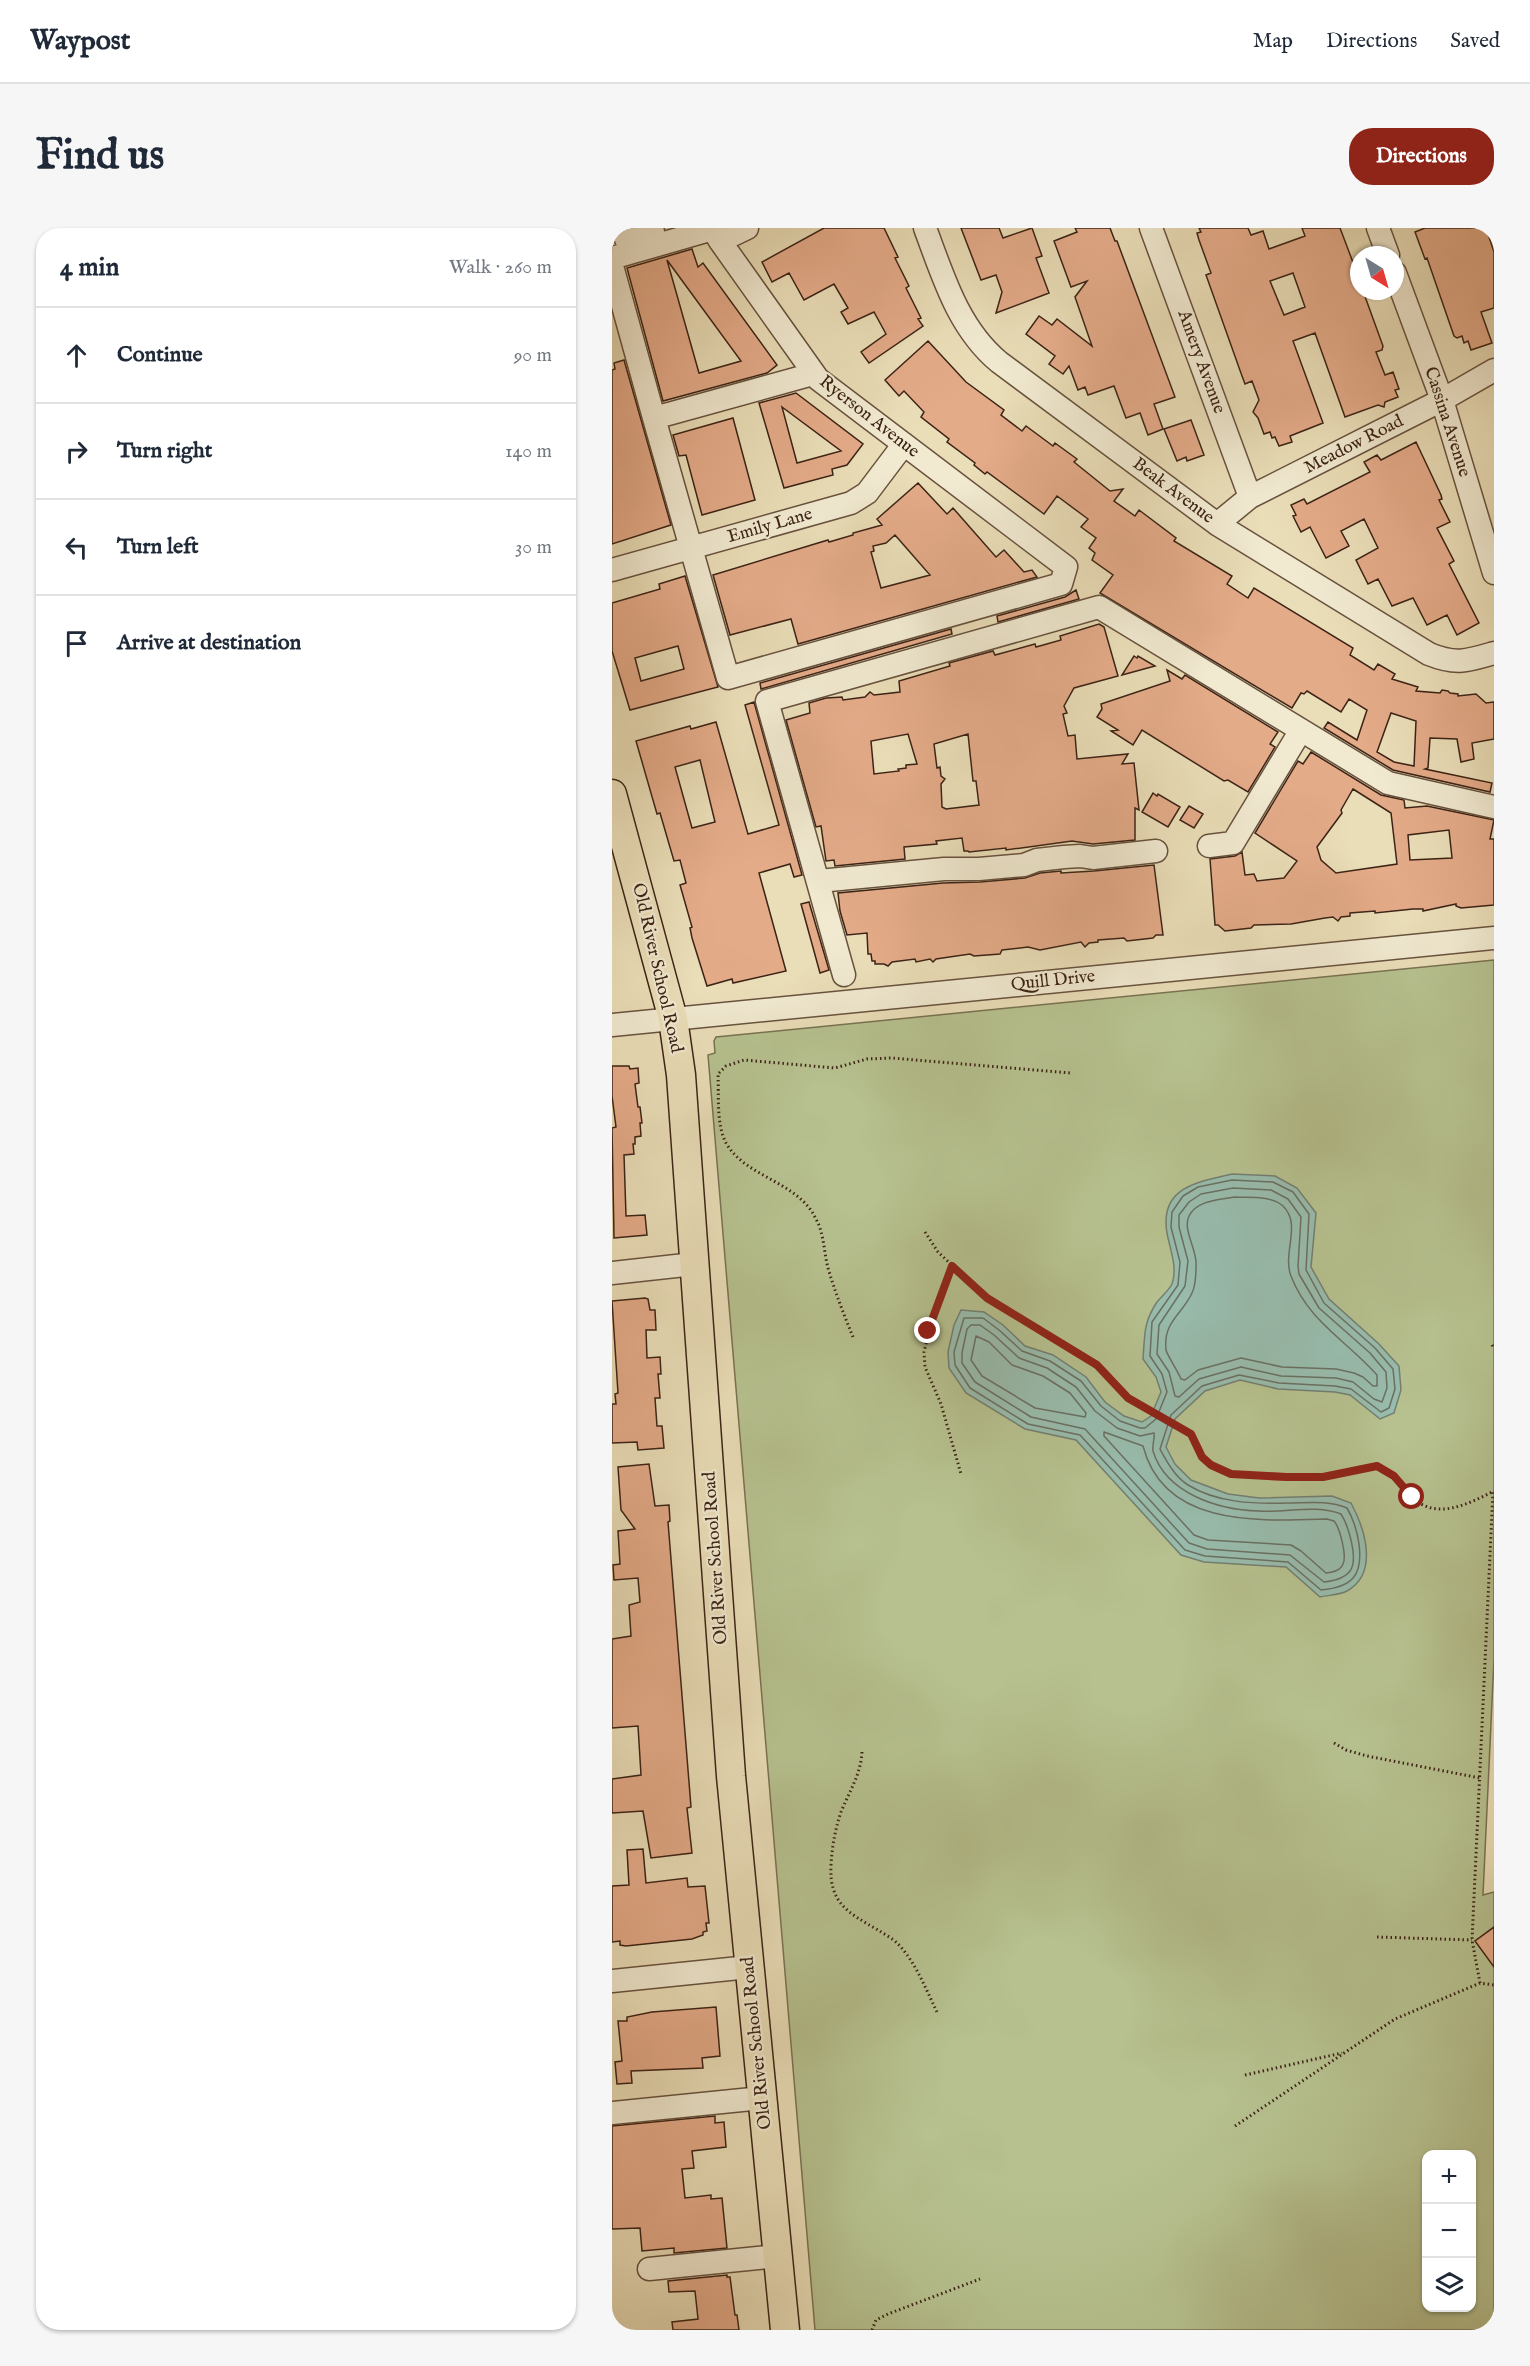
<!DOCTYPE html>
<meta charset="utf-8">
<style>
:root{--surface:#fff;--page:#f6f6f7;--text:#1f2937;--muted:#747a83;--line:#e0e1e3;--accent:#8f2418}
body{margin:0;font-family:"IM FELL English",serif;background:var(--page);color:var(--text)}
.controls{position:absolute;right:18px;bottom:18px;display:grid;overflow:hidden;border-radius:12px;box-shadow:0 2px 4px #0004}
.controls button{width:54px;height:54px;display:grid;place-items:center;padding:0;border:0;border-bottom:2px solid var(--line);background:var(--surface);color:var(--text);font:30px sans-serif}
.compass{position:absolute;left:738px;top:18px;width:54px;height:54px;border-radius:50%;background:var(--surface);box-shadow:0 2px 4px #0004;rotate:143deg}
.stop{position:absolute;width:18px;height:18px;margin:-14px;border:4px solid #8f2418;border-radius:50%;background:#fff}
.stop.end{background:#8f2418;border-color:#fff;box-shadow:0 2px 6px #0008}
.list{margin:0;padding:0;list-style:none}
h2{display:flex;justify-content:space-between;align-items:center;height:78px;margin:0;padding:0 24px;font-size:26px}
h2 small{font-size:20px;font-weight:400;color:var(--muted)}
.list li{display:grid;grid-template-columns:39px 1fr auto;gap:18px;align-items:center;box-sizing:border-box;height:96px;padding:0 24px;border-top:2px solid var(--line)}
.list b{display:block;font-size:22px;white-space:nowrap}
.list em{font-size:20px;font-style:normal;color:var(--muted)}
.icon{flex:none;width:33px;height:33px;fill:none;stroke:currentColor;stroke-width:2;stroke-linecap:round;stroke-linejoin:round}
.map{position:relative;flex:none;width:882px;height:2102px;overflow:hidden;border-radius:24px}
header{display:flex;align-items:center;gap:36px;box-sizing:border-box;height:84px;padding:0 30px;background:var(--surface);border-bottom:2px solid var(--line)}
header strong{font-size:28px}
nav{display:flex;gap:33px;margin-inline-start:auto;font-size:21px}
.intro{display:flex;align-items:center;justify-content:space-between;box-sizing:border-box;height:144px;padding:0 36px}
h1{margin:0;font-size:42px}
.button{padding:15px 27px;border-radius:24px;background:var(--accent);color:#fff;font-size:21px;font-weight:700}
main{display:flex;gap:36px;padding:0 36px}
aside{flex:1;background:var(--surface);border-radius:24px;box-shadow:0 2px 4px #0004}
.map>svg:first-child{display:block}
</style>
<header>
<strong>Waypost</strong>
<nav><a>Map</a><a>Directions</a><a>Saved</a></nav>
</header>
<div class="intro"><h1>Find us</h1><a class="button">Directions</a></div>
<main>
<aside>
<h2>4 min<small>Walk · 260 m</small></h2>
<ul class="list">
<li><svg class="icon" aria-label="ahead" viewBox="0 0 24 24"><path d="M12 20V5M6 11l6-6 6 6"/></svg><div><b>Continue</b></div><em>90 m</em></li>
<li><svg class="icon" aria-label="right" viewBox="0 0 24 24"><path d="M7 20v-9h11M14 6l5 5-5 5"/></svg><div><b>Turn right</b></div><em>140 m</em></li>
<li><svg class="icon" aria-label="left" viewBox="0 0 24 24"><path d="M17 20v-9H6M10 6l-5 5 5 5"/></svg><div><b>Turn left</b></div><em>30 m</em></li>
<li><svg class="icon" aria-label="arrive" viewBox="0 0 24 24"><path d="M6 21V4h12l-3 4 3 4H6"/></svg><div><b>Arrive at destination</b></div></li>
</ul>
</aside>
<div class="map">
<svg width="882" height="2102" viewBox="0 0 882 2102">
<rect width="100%" height="100%" fill="#eadeb8"/>
<filter id="stains"><feTurbulence type="fractalNoise" baseFrequency=".00333" numOctaves="4"/><feColorMatrix values="0 0 0 0 .2 0 0 0 0 .09 0 0 0 0 .02 0 0 0 .5 -.17"/></filter>
<radialGradient id="worn" r=".72"><stop offset=".6" stop-color="#630" stop-opacity="0"/><stop offset="1" stop-color="#630" stop-opacity=".3"/></radialGradient>
<path fill="#b6c18f" stroke="#797252" stroke-width="1.5" fill-rule="evenodd" d="M882 732V1431L871 1667 882 1664V2102H203L96 827 103 825 102 813 104 809ZM814 1926H860V2080H814Z"/>
<path fill="#98bcad" stroke="#737f71" stroke-width="1.5" d="M620 946 663 948 685 960 704 985 699 1039 717 1071 767 1116 787 1138 789 1162 782 1185 768 1191 738 1167 723 1164 666 1161 628 1152 593 1163 563 1191 554 1219 563 1236 579 1252 616 1266 647 1270 720 1268 739 1275C753 1301 767 1345 735 1363 728 1367 716 1367 708 1369L674 1339 592 1334 569 1327 464 1212 413 1201 354 1165 337 1140 336 1124 342 1097 349 1082 372 1084 391 1097 413 1118 441 1127 474 1149 493 1174 512 1188 530 1194 539 1188 549 1164 544 1149 531 1131C533 1107 531 1095 545 1074 550 1068 557 1062 560 1056 565 1042 560 1027 557 1014 543 962 579 955 620 946Z"/>
<g fill="none" stroke-linecap="round" stroke-linejoin="round">
<path stroke="#6a7062" stroke-width="1.5" d="M620 952 661 954 681 964 697 986 694 1042 712 1075 763 1120 781 1141 783 1161 777 1180 769 1184 739 1161 723 1158 667 1155 627 1147 590 1158 559 1187 548 1221C555 1234 563 1249 576 1257 605 1275 642 1276 675 1275 696 1275 715 1272 735 1280 742 1292 745 1302 747 1316 751 1347 741 1359 709 1362L676 1334 593 1328 573 1322 468 1207 416 1196 358 1160 343 1137 342 1124 352 1090H371L387 1102 410 1123 438 1133 469 1153 489 1178 508 1193 528 1200H533L544 1191 555 1164 550 1146 538 1128 540 1094 566 1057 568 1034 559 999 560 984 571 968 586 959Z
M621 960 659 962 676 971 689 989 686 1038 687 1046 707 1080 758 1125 774 1144 775 1160 770 1174 762 1171 741 1154 724 1150 669 1148 629 1139 587 1151 567 1169 563 1168 557 1144 545 1126 547 1097 573 1058 576 1033 567 999V987L577 974 589 966Z
M622 969C637 970 659 967 671 978 690 996 670 1026 679 1048 696 1093 735 1113 765 1147V1158H761L751 1149 742 1145 724 1141 670 1139 629 1130 586 1142 573 1152 569 1151C566 1143 555 1127 554 1122 551 1093 570 1087 580 1065 584 1057 584 1046 584 1038 586 1023 570 1002 577 988 585 972 607 972 622 969Z
M359 1097H368L382 1107 407 1130 435 1140 464 1159 483 1183 505 1200 528 1208 542 1205C543 1211 540 1217 541 1223 554 1266 607 1282 647 1283 674 1285 704 1276 729 1286 736 1297 747 1331 738 1343 732 1351 721 1353 712 1354L678 1327 595 1321 577 1315 473 1201 419 1189 363 1154 350 1135V1125L355 1101Z
M364 1108 377 1114 400 1137 431 1148 458 1165 474 1185 473 1189 423 1180 370 1148 359 1132Z
M492 1204 531 1218C552 1300 648 1293 715 1291L722 1293C728 1300 735 1328 731 1336 728 1343 721 1344 714 1345L689 1323 679 1317 596 1312 582 1307 492 1208Z"/>
</g>
<path fill="#e4ab89" stroke="#3c2316" stroke-width="1.5" fill-rule="evenodd" d="M212 0H272L286 29 283 30 297 58 294 60 309 90 306 91 311 98 257 135 249 124 274 106 262 84 236 96 229 84 236 80 222 56 192 72 177 45 160 54 150 34Z
M349 0H387L391 10 420 0 430 28 424 30 437 65 384 85 390 64 384 47 369 52Z
M463 0H498L503 13H505L563 169 542 176 551 201 536 207 528 185 514 190 502 158 476 167 473 159 466 162 457 138 451 146 437 136 443 128 414 106 427 88 440 97 445 91 480 118 463 69 475 53 459 59 442 13 465 4Z
M587 0H636L639 7 651 3 657 21 693 8 690 0H728L742 37 747 54V63H751L771 118 770 122 764 124 773 147 781 144 787 161 783 162 786 169 773 174 772 179 766 177 733 189 703 105 681 113 711 195 678 208 680 214 667 218 663 209 660 210 658 204 652 206 646 190 641 184 647 172 640 153 633 156 630 148 594 47 599 45 587 12 585 5 589 4ZM681 45 693 79 672 87 658 53Z
M813 0H874L882 24V80L869 84 880 115 859 122 856 113 852 115 850 108 845 110 842 108 815 30 813 31 803 4Z
M80 21 86 39 91 35 165 137 155 145 51 173 15 40ZM55 32 129 133 87 145Z
M316 113 354 154 392 182 389 187 410 203 414 198 441 218 443 215 465 231 462 234 498 263 511 261 502 273 523 288 527 282 564 310 562 313 620 348 615 356 636 370 642 360 741 420 738 427 762 442 766 436 783 446 780 451 806 459 804 463 828 465 830 462 836 463 838 465 846 466V468L864 466 874 475 882 474V511L860 515 862 531 849 534 845 511 818 510 816 540 813 541 880 555 878 564 781 542 712 500 716 494 745 512 755 482 737 471 729 484 695 463 692 466 689 465 680 480 488 365 501 347 480 332 483 325 477 320 484 310 469 299 476 291 445 268 432 286 375 244 373 246 362 237 363 235 335 214 337 211 309 189 312 184 292 163 287 168 273 152ZM779 485 804 493 802 538 782 534 765 524Z
M12 132 59 297 0 316V142L3 141 2 135Z
M184 165 251 216 235 237 220 241 221 247 172 260 147 175ZM170 179 229 223 185 235Z
M121 190 143 272 90 287 74 227 67 228 61 207Z
M579 192 592 227 575 233 574 229 565 233 552 201Z
M804 214 829 267 830 271 827 272 838 294 825 300 842 333 837 336 867 395 845 407 835 387 815 397 801 370 780 378 766 351 756 356 744 332 766 320 752 291 729 303 737 318 714 330 698 299 689 304 681 288 684 287 679 277 692 271 695 276 758 244 752 234 765 227 769 232Z
M306 255 335 286 341 280 384 329 392 322 412 344 420 342 425 349 186 416 179 391 118 407 101 347 216 312 217 314 241 307V305L270 297 265 291ZM283 307 318 347 269 360 259 324 262 323 261 318 274 315Z
M73 348 106 459 18 482 0 423V375L48 361 47 356ZM66 418 72 441 29 453 23 430Z
M464 362 467 371 386 394 385 388 453 369Z
M487 396 492 399 506 448 462 460 452 478 455 485 451 486 456 508 463 507 465 531 516 526 510 536 522 535 527 582 523 580V612L481 616 460 613 394 622V620L357 624 356 623H352L350 610 324 613 325 616 292 619 293 631 223 638 222 632 214 633 209 598 204 599 174 492 198 485 197 475 214 470 230 469 231 472 253 469 258 464 262 467 288 464 287 453 338 438 337 435 381 423 383 427 423 416 424 419 449 412 448 408ZM296 506 305 536 294 537V540L286 541 287 543 262 546 259 513ZM356 506 361 553H364L367 577 334 581 330 579 329 556 333 551 329 548 328 539 325 540 322 516Z
M339 401 340 406 149 461 148 455Z
M522 428 525 430 526 428 543 438 510 447Z
M555 442 570 451 573 447 666 504 658 516 663 519 636 564 616 552 612 553 530 502 521 517 499 503 506 502 485 489 490 481 489 476 558 453Z
M142 474 190 647 182 649 178 636 147 645 174 743 121 755 120 751 95 758 80 710 78 700 80 699 68 657 74 655 68 632 62 633 48 585 45 586 24 513 78 498 79 501 104 494 136 606 167 597 133 477ZM88 532 103 594 80 600 63 539Z
M699 524 769 567 792 572 793 580 815 578 882 592 878 611H882V677L849 680 844 678V676L811 683V681H801L763 685V683L738 685V688L729 689 726 693 721 689 713 690 679 696 642 697 639 700 613 703 606 697H603L598 631 623 628 630 624 633 647 642 646 645 653 672 650 685 633 643 605 686 533 691 536ZM741 561 779 585 785 636 724 645 709 632 705 619 730 585 729 582ZM837 602 840 630 798 632 796 607Z
M541 565 545 568 546 566 568 579 556 599 530 584Z
M577 578 591 586 582 600 568 592Z
M542 637 551 707H544L541 710 515 713 512 710 486 712V714L477 715 473 719 469 714 428 722 416 719 390 722 388 726 362 728 358 726 324 731 321 734 318 731 304 734 303 731 280 734 276 738 272 736H263V733H260L259 726H256L255 705 235 707 228 683 226 665 331 655 368 654 413 650 428 645 449 643V645L482 643Z
M197 674 217 742 208 745 189 676Z
M0 838H17L18 841 26 840 27 855 23 856 26 879H28L30 895H28L29 908 23 909V916H21L22 926 12 927 14 988 33 987 35 1007 2 1010 0 900 4 899 0 868Z
M33 1070 36 1071 38 1082H43L44 1102H34L35 1130 48 1129 49 1146H46L48 1170H43L45 1198H50L52 1220 26 1222 25 1214 0 1215V1176H4L3 1166 6 1165 0 1073Z
M37 1236 43 1278 57 1277 58 1293 56 1294 79 1579 75 1580 80 1625 39 1630 31 1583 0 1585V1551L29 1547 26 1498 0 1500V1411L19 1408 17 1377 28 1374 26 1350 2 1352 1 1337 8 1336 6 1303 23 1301 9 1282 6 1239Z
M31 1621 34 1655 75 1650 76 1659 93 1658 97 1695H94L95 1703 91 1704V1707L80 1711 14 1718 8 1717V1713L0 1714V1658L17 1657 15 1622Z
M882 1699V1739L863 1713Z
M104 1779 108 1828 90 1830 91 1840 19 1843 20 1855 5 1856 3 1834 10 1833 6 1793H15V1789L40 1784Z
M103 1888V1895L112 1894 114 1919 80 1923 82 1940 70 1941 73 1970 99 1967V1971L110 1970 115 2020 62 2025V2020L30 2023 28 2000 0 2001V1898Z
M115 2047V2049H118L123 2087H125L127 2102H61L60 2094 86 2091 83 2063 57 2064 56 2053Z"/>
<g fill="none" stroke-linecap="round" stroke-linejoin="round">
<g stroke="#68523e" stroke-width="25">
<path id="minor" d="M11 0 14 11 41 4
M100 0 108 13 206 151 454 339 449 356 116 450 42 190 201 146
M313 0C331 48 346 100 387 134L605 296 817 426C844 437 855 433 882 425
M539 0 638 269
M766 0 776 27
M108 13 135 0
M0 30 101 1
M0 38 42 190
M783 45 830 172 882 345
M605 296 638 269 830 172 882 142
M0 342 239 275 255 265 292 216
M597 618 621 615 689 502
M207 653 332 641H367L412 637 425 632 452 629 468 628 481 630 544 623
M232 747 155 473 487 379 776 555 882 579
M0 797 882 710
M0 1045 82 1036
M0 1753 137 1739
M0 1885 150 1870
M37 2041 166 2028"/>
</g>
<g stroke="#3c2316" stroke-width="31">
<path id="major" d="M0 566 61 791 69 847 119 1548 173 2102"/>
</g>
<path stroke="#3c2316" stroke-width="3" stroke-dasharray="1.5 3" stroke-linecap="butt" d="M313 1004 326 1024 375 1070 485 1137 516 1170 579 1207 590 1229 599 1237 619 1246 674 1249H711L765 1238C783 1248 786 1255 800 1269 824 1293 856 1276 882 1263
M340 1038 317 1103 312 1124 313 1139 329 1176 349 1246
M241 1109C232 1087 223 1064 216 1040 212 1025 212 1005 204 991 186 953 134 950 114 915 104 896 107 867 106 846L114 838 132 832 223 840 255 831 280 830 458 845
M880 1117 882 1120
M722 1515 734 1522 755 1528 868 1550
M250 1524C249 1546 237 1564 229 1584 223 1602 220 1619 219 1637 217 1676 237 1685 266 1702 272 1706 280 1710 285 1715 304 1734 314 1762 326 1786
M765 1709 860 1712
M868 1755 860 1712 881 1263
M633 1847 730 1825
M623 1898 783 1791 868 1755 882 1757
M260 2102 264 2092 276 2086 368 2051"/>
<use href="#minor" stroke="#f1ead1" stroke-width="22"/>
<use href="#major" stroke="#eadeb8" stroke-width="28"/>
</g>
<g fill="none" stroke-linecap="round" stroke-linejoin="round">
<path stroke="#8f2418" stroke-width="8" d="M316 1103 340 1038 375 1070 485 1137 516 1170 579 1206 590 1229 599 1237 619 1246 674 1249H711L765 1238 782 1248 800 1269"/>
</g>
<g text-anchor="middle" dominant-baseline="central" stroke-width="4.5" stroke-linejoin="round" paint-order="stroke">
<g font-size="18" fill="#3c2316" stroke="#f1ead1">
<text transform="translate(589 134) rotate(70)">Amery Avenue</text>
<text transform="translate(257 189) rotate(38)">Ryerson Avenue</text>
<text transform="translate(835 194) rotate(72)">Cassina Avenue</text>
<text transform="translate(742 217) rotate(-27)">Meadow Road</text>
<text transform="translate(561 263) rotate(37)">Beak Avenue</text>
<text transform="translate(158 298) rotate(-16)">Emily Lane</text>
<text transform="translate(45 740) rotate(77)">Old River School Road</text>
<text transform="translate(441 753) rotate(-6)">Quill Drive</text>
<text transform="translate(104 1330) rotate(-94)">Old River School Road</text>
<text transform="translate(145 1815) rotate(-96)">Old River School Road</text>
</g>
</g>
<rect width="100%" height="100%" filter="url(#stains)"/>
<rect width="100%" height="100%" fill="url(#worn)"/>
</svg>
<div class="controls">
<button>+</button>
<button>−</button>
<button><svg class="icon" aria-label="layers" viewBox="0 0 24 24"><path d="M12 4l9 5-9 5-9-5zM3 14l9 5 9-5"/></svg></button>
</div>
<svg class="compass" viewBox="-18 -18 36 36"><path d="M0-13l5 13h-10z" fill="#e53935"/><path d="M0 13l5-13h-10z" fill="#747a83"/></svg>
<div class="stop" style="left:800px;top:1269px"></div>
<div class="stop end" style="left:316px;top:1103px"></div>
</div>
</main>
